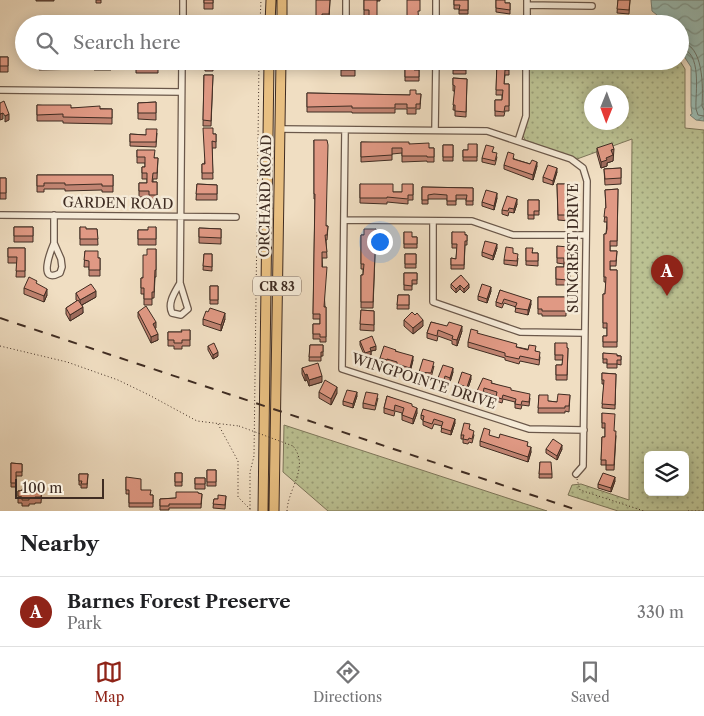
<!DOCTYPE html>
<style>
:root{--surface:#fff;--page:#f6f6f6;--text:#202124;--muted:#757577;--line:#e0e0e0;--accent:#8f2418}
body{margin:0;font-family:"Libre Caslon Text",serif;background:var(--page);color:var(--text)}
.controls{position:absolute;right:15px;bottom:15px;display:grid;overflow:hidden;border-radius:8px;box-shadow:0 2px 12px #0003}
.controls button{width:45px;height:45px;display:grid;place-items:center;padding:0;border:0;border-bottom:1px solid var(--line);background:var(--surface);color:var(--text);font:25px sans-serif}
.compass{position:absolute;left:584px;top:85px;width:45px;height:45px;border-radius:50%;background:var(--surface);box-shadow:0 2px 12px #0003;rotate:181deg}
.scale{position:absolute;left:15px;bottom:12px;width:89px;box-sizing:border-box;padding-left:5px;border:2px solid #3f2c22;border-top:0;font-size:14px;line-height:18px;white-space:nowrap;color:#3f2c22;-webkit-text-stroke:4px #f5ead7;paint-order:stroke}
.you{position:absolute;left:379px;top:241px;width:18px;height:18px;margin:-12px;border:4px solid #fff;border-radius:50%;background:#1a73e8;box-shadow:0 0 0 8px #1a73e833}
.badge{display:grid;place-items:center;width:32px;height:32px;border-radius:50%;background:var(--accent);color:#fff;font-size:16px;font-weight:700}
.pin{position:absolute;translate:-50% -41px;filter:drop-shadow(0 1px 2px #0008)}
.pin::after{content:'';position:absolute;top:26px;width:18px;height:15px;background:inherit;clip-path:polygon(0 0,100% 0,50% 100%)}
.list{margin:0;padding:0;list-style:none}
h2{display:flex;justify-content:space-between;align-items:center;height:65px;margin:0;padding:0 20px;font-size:21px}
h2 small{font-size:16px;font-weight:400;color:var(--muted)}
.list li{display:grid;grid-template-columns:32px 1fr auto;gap:15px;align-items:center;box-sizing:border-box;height:70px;padding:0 20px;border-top:1px solid var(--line)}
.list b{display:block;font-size:19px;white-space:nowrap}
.list p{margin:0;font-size:16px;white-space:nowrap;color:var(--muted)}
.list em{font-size:16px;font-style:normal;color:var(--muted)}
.icon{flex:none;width:28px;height:28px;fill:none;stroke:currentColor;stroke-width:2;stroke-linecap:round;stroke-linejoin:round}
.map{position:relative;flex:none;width:704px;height:511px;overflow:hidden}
.search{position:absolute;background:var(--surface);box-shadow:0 2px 12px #0003;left:15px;right:15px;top:15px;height:55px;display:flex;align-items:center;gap:12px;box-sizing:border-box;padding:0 18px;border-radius:28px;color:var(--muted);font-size:19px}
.sheet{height:135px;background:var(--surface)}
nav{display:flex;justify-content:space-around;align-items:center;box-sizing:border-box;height:70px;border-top:1px solid var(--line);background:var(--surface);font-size:14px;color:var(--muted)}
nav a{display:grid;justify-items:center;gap:2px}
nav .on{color:var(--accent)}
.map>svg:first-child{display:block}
</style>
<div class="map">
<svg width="704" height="511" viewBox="0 0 704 511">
<defs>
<pattern id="park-dots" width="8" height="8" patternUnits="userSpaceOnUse" patternTransform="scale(1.25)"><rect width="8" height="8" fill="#bbc192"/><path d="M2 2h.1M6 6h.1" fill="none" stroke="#999d77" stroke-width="1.8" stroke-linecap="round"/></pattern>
<pattern id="water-waves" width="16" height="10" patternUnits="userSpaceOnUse" patternTransform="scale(1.25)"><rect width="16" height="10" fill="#9abcb3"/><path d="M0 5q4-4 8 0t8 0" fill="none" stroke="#7f9991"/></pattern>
</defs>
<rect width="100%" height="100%" fill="#f0dec2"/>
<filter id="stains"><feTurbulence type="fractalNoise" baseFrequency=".004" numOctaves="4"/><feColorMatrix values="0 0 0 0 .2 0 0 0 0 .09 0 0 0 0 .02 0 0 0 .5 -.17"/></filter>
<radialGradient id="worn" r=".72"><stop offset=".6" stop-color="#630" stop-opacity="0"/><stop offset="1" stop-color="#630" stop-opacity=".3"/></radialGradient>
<path fill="url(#park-dots)" stroke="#7d765a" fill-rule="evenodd" d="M528 61H680L685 69V128L704 130V511H618L568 495 572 485 581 484 629 500 632 139 577 159 525 140 523 135 528 114ZM592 92H622V122H592ZM648 455H685V492H648Z
M284 425 547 511H328L283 472Z"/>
<path fill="url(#water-waves)" stroke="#768279" d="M651 0H704V121L696 120 690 115 692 114 691 106V67L680 50V24H662L657 15 652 11Z"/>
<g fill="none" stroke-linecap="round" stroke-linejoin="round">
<path stroke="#6c746a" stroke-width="1" d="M680 42C704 44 703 87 702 106L704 110
M680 48C703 51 695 94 696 109L698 115 704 116"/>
<g stroke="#6b584a" stroke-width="8">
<path id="minor" d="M527 5 592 6
M183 24V0
M346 24V0
M436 24V0
M527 24V0
M0 90 181 92
M280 129 487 131 571 159 583 168 587 181 583 466 576 474
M345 130 342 369 529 429 584 430
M435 130 436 61
M518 141 526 116V61
M0 215 236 217
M344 220 472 221 513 235H586
M433 221V302L520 332 584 333
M54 243C51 250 37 285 60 273L62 267 61 259 54 243V215
M180 283 188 309 181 315 172 313C167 303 175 292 180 283L182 61"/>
</g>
<g stroke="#3f2c22" stroke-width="11">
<path id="primary" d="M270 24 271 0
M282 24V0
M263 511 269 61
M274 511 281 61"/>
</g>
<path stroke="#3f2c22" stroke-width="1" stroke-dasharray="1 2.5" stroke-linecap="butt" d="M260 24 261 0
M0 346 67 362 118 380 149 395 197 421 239 426
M218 424 238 461V497L250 509V511
M577 479 580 490 644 511
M250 509V472L254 456 259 61
M287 511C288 488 310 467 293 446
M688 511H704"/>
<use href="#minor" stroke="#f5ead7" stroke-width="5.5"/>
<use href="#primary" stroke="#e8bf81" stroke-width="9"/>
<path stroke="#3f2c22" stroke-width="2" stroke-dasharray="9 9" stroke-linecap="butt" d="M0 318 580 511"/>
<path stroke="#3f2c22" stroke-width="1" stroke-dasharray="1 2.5" stroke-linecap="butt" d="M239 426 293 446"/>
</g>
<path fill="#c18472" stroke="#3f2c22" d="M36 0H54V1H36Z
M96 0H101V3H96Z
M204 0H213V9H204Z
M330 0 329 20H322L316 22Z
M364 0H380V1H377L371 24V21H369V16H364Z
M454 0H468V14H459V9H454Z
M496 0 505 3H510V14L496 12Z
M618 0H630L629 14 617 13Z
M0 57H8V72H0Z
M39 61H86V69L39 70Z
M94 61H112L111 70H94Z
M136 61H158V73H136Z
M204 61H213V71H205Z
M317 61H326L322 66Z
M341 61H355V76H341Z
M362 61H376L371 66 366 62 364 63Z
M413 61H419V63L413 64Z
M453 61H466V74H453Z
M497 61H509V75H505L504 84H509V111H505L504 116H495V100H502V95H496Z
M405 65 414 70H419V81H405Z
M204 75H213L211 126H203Z
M453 78 467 79 466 117 455 116V110H453L455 91H453Z
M307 93 410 95 421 94 420 109H416V114H407V109H395V113H352V112H307Z
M156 102V120L138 119V103Z
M37 105 71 108 112 109V124L63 123V121H37Z
M157 133 156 147 130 146V134L146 135Z
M213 134H216V148H212L213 179H202V164H204Z
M314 140 326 226H328L327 240H326L327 258H322L325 307H326V342H320V339H313V324H320V319H313L315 199H314Z
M361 142 409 144 429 148H434V162H427V161L402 162V153L392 154V160L361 162Z
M477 144V161H463V150H468Z
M443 145H453V161H443Z
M597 148 614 155H613V161L607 163V166L601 168 597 154Z
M137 150 155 158H158L157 179H153V182H157V201L149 200V197H139V183H147V179H142V167H145V163H137Z
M493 152 497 157 495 165 482 162V158Z
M514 158V159L537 166 533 180 504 169V165Z
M621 168V184L605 185 604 169Z
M557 172 553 185 543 182V177Z
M37 175H113V192H102V190L65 191V189H44V192H37Z
M0 178H6V199H0Z
M197 184 217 185V200H196Z
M360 184 393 192H402L413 184V200H408V204L387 202V204L360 203Z
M557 184H571V196H568L569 221 558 220Z
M422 187 473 188V205H466V199H456V205H447V199H428V204H422Z
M618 189 617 246H610V251H617L616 266H610V270H617V347H603V336H607V328H603V294H605L606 282H604V234H606L607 222H604L606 208 605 190Z
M497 198 494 210 482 206V202Z
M528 200H539V215H534V219H528Z
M517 204 514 213 509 212 508 216 502 214V210Z
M14 227H33V242H14Z
M80 227 86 229H97L98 245H80Z
M156 227V245H138V230H148Z
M199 228 221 229V244L199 243Z
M376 229 373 308H361V275H363V269H361V235H364Z
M404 232 412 237H417V248H404Z
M452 232 467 235V245H465L464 269H451V258L456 259 457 248H452Z
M557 246 568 252H570V279H568V285H556V267H564V264L557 263Z
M8 248H25V277H16L17 263H8Z
M497 248 493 260 482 256V252Z
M526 248 533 253H538V266L526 265Z
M156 249V277H155L154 298H152V305H144V294H141V278H143L147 255Z
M85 251 98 258H100V276H89V267H84Z
M513 253 518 258 517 266 504 264V260Z
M204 254H212V271L203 270Z
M405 254H416V268H405Z
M404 273H417V284H412V290H404Z
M461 275 469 288 464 293 460 289 456 293 451 288V284Z
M37 284 47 295 44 302 24 294V288Z
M210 286H218V304H210Z
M500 290 531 304 528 315 515 312 516 307 504 303 502 308 496 306V302Z
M491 291 487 303 478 300V296Z
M76 293 96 297 82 305 83 313 70 321 66 314V308L77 301 76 300Z
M398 295H409V309H397Z
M538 297H572V313H566V316H542V314H538Z
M361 310 374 311V331L360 330Z
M138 312 156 328H155L158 340 151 343 138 317Z
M415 315 423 326 413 334 404 326V320Z
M203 319H225L221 331 203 325Z
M431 322 462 331 457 346 452 344V341L438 336 437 341 427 338V333Z
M190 330V346H182V349H174V346H168V332H182Z
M478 334 517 347 536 351 540 357 539 365 520 361 519 364 505 360V358L468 347V342Z
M360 341 376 350 371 351V355L365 357 360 345Z
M555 343 568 348 567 380H556V365H562L563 360H555Z
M310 345H323V356H321V361H309Z
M208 346 218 356 213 359 208 350Z
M396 351 413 360 410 372 397 368V366L387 363V364L380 362V358Z
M603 353 621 356V365L617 364V368H607V363H603Z
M434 366 431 378 419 376V372Z
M302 368 322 382 309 386 307 380 305 381 302 374Z
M453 372 450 382 445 380 444 384 438 382V378Z
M602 373 616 374 615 409 602 408 604 384H602Z
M471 379 467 391 458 388V384Z
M492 383 530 398 529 406 522 405 521 409 515 408V402L503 399 502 403 496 401V396L484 392 483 397 477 395V391Z
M319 392 337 393 331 405 319 398Z
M539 395 548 401 557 402 570 395 569 412 565 411V413H538Z
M357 396 353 408 343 405V401Z
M387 396 412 406 417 413 413 424 402 420V413L395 411 394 416 384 413V408Z
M378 398 375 410 363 408V403Z
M602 413 614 431 616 436 614 470H606V465H601L602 437H605V428H602Z
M421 415 455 423 451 435 441 432 442 426 434 424 432 429 423 425V420L421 419Z
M470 429 474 435 472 443 469 442 468 444 463 443V439H461V435Z
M490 436 528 446 531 452 528 462 480 446V441Z
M546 449H562L557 460 546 453Z
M540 462 552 474V478H539Z
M11 463 22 464V476H16V487H11Z
M207 470H216V486H207Z
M175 473H182V486H175Z
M79 474H88L87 488H81V485H79Z
M126 477 141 490 150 495H153V507H129V494H126Z
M195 478H205V489H195Z
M615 481 611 492 598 488V484Z
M42 489 41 503H35V504H29V506H22V503H18V491Z
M198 493 202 494 201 508H169V510H160V499L176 498Z
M226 496 225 509 213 508 214 499H218Z"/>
<path fill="#9d6b5c" stroke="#3f2c22" d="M322 61H326L322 66Z
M371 61H376L371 66Z
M3 113V119L0 120V114Z
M9 114V120L5 122V116Z
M614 149 613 161 607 163V166L601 168V162L606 158 611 150Z
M537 162V166L533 180V175Z
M557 168V172L553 185V181Z
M497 193V198L494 210V206Z
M517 199V204L514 213V209Z
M497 244V248L493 260V256Z
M469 284V288L464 293V289Z
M460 285V289L456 293V289Z
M491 287V291L487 303V299Z
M47 289V295L44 302V296Z
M96 291V297L80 306V300Z
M531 300V304L528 315V310Z
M83 307V313L70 321V315Z
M225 313V319L221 331V325Z
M423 320V326L413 334V328Z
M156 322V328L153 330V324Z
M462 326V331L457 346V340Z
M158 334V340L151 343V337Z
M376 346V350L371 351V355L365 357V353L370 348Z
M218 352V356L213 359V355Z
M413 356V360L410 372V368Z
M453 368V372L450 382V378Z
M307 374V380L305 381V375Z
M471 375V379L467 391V387Z
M322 376V382L309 386V380Z
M337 387V393L331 405V399Z
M357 392V396L353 408V404Z
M417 408V413L413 424V419Z
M455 419V423L451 435V431Z
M562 445V449L557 460V456Z
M531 447V452L528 462V457Z
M615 477V481L611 492V488Z"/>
<path fill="#e09984" stroke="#3f2c22" d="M204 0H213V3H204Z
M316 0H330L329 14H322V24H310V23L316 22Z
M364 0H377V23L383 24H371V16H369V10H364Z
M407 0H420V11H418L419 24H407Z
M454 0H468V10H459L460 5H454Z
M496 0H505V3H510V10L496 8Z
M618 0H630L629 10 617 9Z
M204 18H217V24H204Z
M547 18H556V20H576V24H542V21H547Z
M612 18 617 24H605Z
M454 19H467V24H454Z
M496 19 510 20V24H496Z
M0 57H8V66H0Z
M39 61H86V63L39 64Z
M94 61H112L111 66H94Z
M136 61H158V67H136Z
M204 61H213V67H205Z
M341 61H355V70H341Z
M453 61H466V70H453Z
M497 61H509V70H505L504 84H509V106H505L504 112 495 111V100H502L503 90H496Z
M405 65 414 66V70H419V77H405Z
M204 75H213L211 121 203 120Z
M453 78 467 79 466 112 455 111V105H453L455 86 453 85Z
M410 90H416V94H421L420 104H416V108H407V104H395V108H352V106L307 107V93L410 95Z
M4 101 9 114 5 116 3 113 0 114V103Z
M156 102V113H138V103Z
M37 105H71V108L100 106V109H112V118L63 117V114L37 115Z
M203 128H213V134H216V142L212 141 213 173H202V164H205Z
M146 129H157L156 142H130V134L146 135Z
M314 140H327L328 145 326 226H328L327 235H325L327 252H322V267H327L324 307H326V337H320V334H313V324H320V314H313L315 194H314Z
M361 142H409V144L429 143V148H434V157H427V156H402V148H392V155L361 157Z
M612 143 614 149 611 150 613 155 606 158 607 160 601 162 597 148Z
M468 144H477V157H463V150H468Z
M443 145H453V157H443Z
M486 145 494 147 492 152 497 153 495 161 482 158Z
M137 150H155L154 158H158L157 173H153L152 182H157V195H149V191H139V183H147V173H142V167H145V157H137Z
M508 152 514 154 513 159 530 164 532 160 537 162 533 175 504 165Z
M548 165 557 168 553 181 543 177Z
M621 168V178L605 179 604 169Z
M37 175H113V186H102V184L65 185V183H44V186H37Z
M0 178H6V193H0Z
M197 184 217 185V194H196Z
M360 184H393V192H402V184H413V195H408V199L387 197V198H360Z
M557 184H571V190H568L569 215H558Z
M422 187 473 188V201H466L467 195H456V201H447V195L434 194 428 195V200H422Z
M618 189 617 241H610V251H617L616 261H610V270H617V342H603V336H607V323H603V294H605L606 277H604V234H606L607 229V217H604L605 208H606L605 190Z
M486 190 497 193 494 206 482 202Z
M507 196 517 199 514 209 509 208 508 211 502 210Z
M528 200H539V211H534V215H528Z
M14 227H33V236H14Z
M80 227H86V229H97L98 239H80Z
M148 227H156V239H138V230H148Z
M199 228 221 229V238L199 237Z
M364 229H376L373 302H361V275H363L364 264H361V235H364Z
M404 232H412V237H417V244H404Z
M452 232H465V235H467V241H465L464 265H451V258L456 259 457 244H452Z
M485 241 497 244 493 256 482 252Z
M557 246 568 247V252H570V274H568V280L556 279V267H564V258H557Z
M506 247 513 248V253L518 254 517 261 504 260Z
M8 248H25V271H16L17 257H8Z
M526 248H533L532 253H538V261H526Z
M147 249H156V270H155L154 292H152V299H144V288H141V278H143V255H147Z
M85 251H98V258H100V270H89V261L84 260Z
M204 254H212V267L203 266Z
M405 254H416V264H405Z
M404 273H417V280H412V286L404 285Z
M461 275 469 284 464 289 460 285 456 289 451 284Z
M29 277 37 281 36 283 47 289 44 296 24 288Z
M91 284 96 291 80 300 76 293Z
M482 284 491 287 487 299 478 296Z
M210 286H218V300H210Z
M500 290 531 300 528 310 515 308 517 303 504 299 502 304 496 302Z
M398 295H409V305H397Z
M538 297H572V308H566V311H542V309H538Z
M78 300 83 307 70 315 66 308Z
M146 306 156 322 153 324 158 334 151 337 138 312Z
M210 308 225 313 221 325 203 319 206 311 208 312Z
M361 310 374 311V325L360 324Z
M412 312 415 315 417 313 423 320 413 328 404 320Z
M431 322 447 326 449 322 462 326 457 340 452 339 453 336 438 330 437 336 427 333Z
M471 329 478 331 477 333 517 344 516 347 528 350 529 345 536 346 535 351 540 352 539 360 520 356 519 359 505 356V353L468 342Z
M181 330H190V340H182V343H174V340H168V332H182Z
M372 336 376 346 370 348 371 351 365 353 360 341Z
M214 343 218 352 213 355 208 346Z
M555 343H567V348H568L567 375H556V365H562L563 355H555Z
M310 345H323V352H321V357H309Z
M384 346 396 350 395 351 413 356 410 368 397 364V362L387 359V360L380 358Z
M603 353 617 354V356H621V360H617V364H607V359H603Z
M423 359 434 362 431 373 419 372Z
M318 363 322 376 309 380 307 374 305 375 302 368Z
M443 365 453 368 450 378 445 376 444 380 438 378Z
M462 372 471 375 467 387 458 384Z
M602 373 616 374 615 405 602 404 604 380H602Z
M483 378 492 381 491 383 511 388V390L530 394 529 402 522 401 521 405 515 404 516 399 503 395 502 399 496 397 497 392 484 388 483 393 477 391Z
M325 380 337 387 331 399 319 392Z
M347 390 357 392 353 404 343 401Z
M366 392 378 394 375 406 363 403Z
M558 394 570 395 569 406H565V408H538L539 395H548V401L557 402Z
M387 396 412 404V406L417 408 413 419 402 415 404 408 395 405 394 411 384 408Z
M423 409 455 419 451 431 441 428 443 422 434 419 432 424 423 421 424 416 421 415Z
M602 413 615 414 614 431H616L614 465H606V460H601L602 437H605V423H602Z
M464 423 470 424 469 429 474 431 472 439 469 438 468 440 463 439 464 435H461Z
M484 428 490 430 489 435 499 438 500 434 528 442 527 446 531 447 528 457 480 441Z
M553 439 562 445 557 456 546 449Z
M540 462H551L552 474H539Z
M11 463 22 464V472H16V483H11Z
M207 470H216V482H207Z
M175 473H182V482H175Z
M603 473 615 477 611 488 598 484Z
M79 474H88L87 484H81L82 481H79Z
M126 477 141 479V490H151L150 495H153V503H129V490H126Z
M195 478H205V484H195Z
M25 487 42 489 41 497H35V498H29V500H22V497L18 496V491H22V489H25Z
M176 492H198V493L202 494 201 504H169V506H160V499L176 498Z
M218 495 226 496 225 505 213 504 214 499H218Z"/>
<g text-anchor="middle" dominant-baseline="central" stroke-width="5" stroke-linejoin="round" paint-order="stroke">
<rect fill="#f5ead7" stroke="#766558" stroke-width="1" x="253" y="276.5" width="48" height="19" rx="4"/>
<g font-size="12" font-weight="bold" fill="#3f2c22">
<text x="277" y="286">CR 83</text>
</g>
<g font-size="14" fill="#3f2c22" stroke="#f5ead7">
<text transform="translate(265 196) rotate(-89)">ORCHARD ROAD</text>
<text transform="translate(118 203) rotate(1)">GARDEN ROAD</text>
<text transform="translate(573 248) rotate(-90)">SUNCREST DRIVE</text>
<text transform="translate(424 381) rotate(18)">WINGPOINTE DRIVE</text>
</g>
</g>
<rect width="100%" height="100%" filter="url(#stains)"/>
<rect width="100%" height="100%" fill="url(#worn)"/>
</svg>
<div class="controls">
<button><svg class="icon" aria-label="layers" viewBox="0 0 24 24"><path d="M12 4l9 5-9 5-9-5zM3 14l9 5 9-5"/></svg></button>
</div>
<svg class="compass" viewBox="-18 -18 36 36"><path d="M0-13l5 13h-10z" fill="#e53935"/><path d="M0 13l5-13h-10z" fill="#757577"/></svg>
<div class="scale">100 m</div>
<div class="you"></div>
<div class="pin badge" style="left:667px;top:296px">A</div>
<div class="search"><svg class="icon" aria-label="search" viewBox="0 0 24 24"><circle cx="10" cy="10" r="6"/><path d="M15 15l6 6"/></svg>Search here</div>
</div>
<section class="sheet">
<h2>Nearby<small></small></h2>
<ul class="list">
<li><span class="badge">A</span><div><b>Barnes Forest Preserve</b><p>Park</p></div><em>330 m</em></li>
</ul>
</section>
<nav>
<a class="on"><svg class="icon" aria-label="map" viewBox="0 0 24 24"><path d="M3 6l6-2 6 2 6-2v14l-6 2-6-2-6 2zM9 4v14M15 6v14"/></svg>Map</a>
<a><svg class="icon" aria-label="directions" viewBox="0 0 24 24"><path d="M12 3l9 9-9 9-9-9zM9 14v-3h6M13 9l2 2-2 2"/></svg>Directions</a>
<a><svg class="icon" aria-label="saved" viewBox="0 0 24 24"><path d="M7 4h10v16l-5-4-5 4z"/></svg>Saved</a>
</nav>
